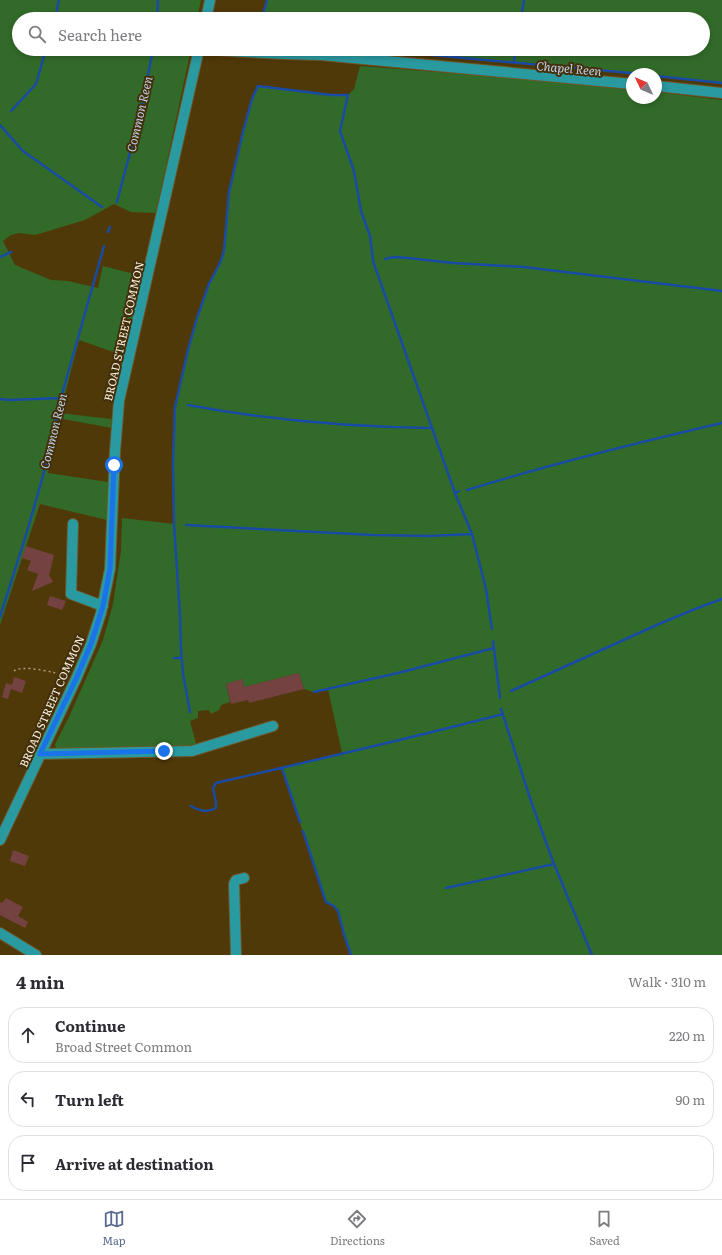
<!DOCTYPE html>
<meta charset="utf-8">
<style>
:root{--surface:#fff;--page:#f2f2f3;--text:#2b2b33;--muted:#7c7c81;--line:#e1e1e2;--accent:#586a8e}
body{margin:0;font-family:Literata,serif;background:var(--page);color:var(--text)}
.compass{position:absolute;left:626px;top:68px;width:36px;height:36px;border-radius:50%;background:var(--surface);box-shadow:0 2px 6px #0003;rotate:314deg}
.stop{position:absolute;width:12px;height:12px;margin:-9px;border:3px solid #1a73e8;border-radius:50%;background:#fff}
.stop.end{background:#1a73e8;border-color:#fff;box-shadow:0 1px 4px #0008}
.list{margin:0;padding:0;list-style:none}
h2{display:flex;justify-content:space-between;align-items:center;height:52px;margin:0;padding:0 16px;font-size:17px}
h2 small{font-size:13px;font-weight:400;color:var(--muted)}
.list li{display:grid;grid-template-columns:26px 1fr auto;gap:12px;align-items:center;box-sizing:border-box;height:56px;margin:0 8px 8px;padding:0 8px;border:1px solid var(--line);border-radius:16px}
.list b{display:block;font-size:15px;white-space:nowrap}
.list p{margin:0;font-size:13px;white-space:nowrap;color:var(--muted)}
.list em{font-size:13px;font-style:normal;color:var(--muted)}
.icon{flex:none;width:22px;height:22px;fill:none;stroke:currentColor;stroke-width:2;stroke-linecap:round;stroke-linejoin:round}
.map{position:relative;flex:none;width:722px;height:955px;overflow:hidden}
.search{position:absolute;background:var(--surface);box-shadow:0 2px 6px #0003;left:12px;right:12px;top:12px;height:44px;display:flex;align-items:center;gap:10px;box-sizing:border-box;padding:0 14px;border-radius:22px;color:var(--muted);font-size:15px}
.sheet{height:244px;background:var(--surface)}
nav{display:flex;justify-content:space-around;align-items:center;box-sizing:border-box;height:56px;border-top:1px solid var(--line);background:var(--surface);font-size:11px;color:var(--muted)}
nav a{display:grid;justify-items:center;gap:2px}
nav .on{color:var(--accent)}
.map>svg:first-child{display:block}
</style>
<div class="map">
<svg width="722" height="955" viewBox="0 0 722 955">
<rect width="100%" height="100%" fill="#503908"/>
<path fill="#326b29" d="M0 0H201L197 19H19V49H191L156 213 131 212 114 204 85 220 35 235 20 233 11 235 3 241 15 265 51 280 68 281 98 288 103 266 142 276 125 356 79 340 60 413 111 419 112 428 58 418 48 473 108 482 107 520 40 504 0 625Z
M267 0H722V83L656 76V74H641L431 55 355 49H703V19H262Z
M360 66 526 79 632 90V98H656V92L722 100V955H351L344 934 338 911 334 906 326 902 282 768 342 753 328 689 314 692 304 689 299 673 244 687 242 679 226 684 230 702 221 705 219 710 211 714 209 710 198 711V718L190 721 197 747 56 749 55 744 69 717 103 640 113 604 121 551 122 518 174 524V437L175 407 178 394 197 318 209 284 220 263 224 251 229 192 243 132 252 99 258 86 331 95H348L354 89Z"/>
<g fill="none" stroke-linecap="round" stroke-linejoin="round">
<path stroke="#194ba5" stroke-width="2.5" d="M55 19 59 0
M157 19 158 0
M262 19 267 0
M521 19 524 0
M355 49 431 55 641 74
M514 62 516 49
M656 76 722 83
M11 111 36 84 46 49
M0 125 23 151 102 207
M117 202 141 111 153 49
M108 232 110 227
M0 257 11 252
M385 259 394 257 408 258 453 263 524 267 722 291
M0 399 9 400 61 398
M188 405C268 420 350 427 432 428
M467 490C551 464 636 443 722 423
M455 493 459 491
M186 525 373 535 429 536 472 534
M0 617 26 535 43 476 61 398 104 246
M493 641 500 698
M174 658H181
M511 691 659 624 695 609 722 599
M314 692 398 673 494 648
M501 709 532 804 554 864 592 955
M190 712 183 673 181 651 180 615 174 524 173 463 175 407 188 350 197 318 209 284 220 263 224 251 229 192 243 132 252 99 258 86 331 95H348L340 131 354 171 361 211 370 236 373 261 455 493 472 534 486 589 492 629
M282 768 300 822
M191 806C200 811 207 813 216 808V803L213 788 216 783C312 761 408 739 503 714
M303 831 326 902 334 906 338 911 344 934 351 955
M446 888 554 864"/>
</g>
<path fill="#744241" d="M26 546 54 555 49 575 53 582 32 591 38 574 27 570 31 561 22 558Z
M50 596 66 601 62 610 47 605Z
M299 673 304 689 249 703 248 700 231 704 226 684 242 679 244 687Z
M14 677 26 681 22 693 11 689 8 699 2 697 6 683 12 685Z
M13 850 29 856 25 866 10 861Z
M6 898 23 907 18 916 28 922 25 928 0 915V902L2 903Z"/>
<g fill="none" stroke-linecap="round" stroke-linejoin="round">
<g stroke="#6c572b" stroke-width="12">
<path id="minor" d="M206 19 210 0
M208 49C245 53 283 54 321 55L632 84
M656 86 722 93
M73 524 71 594 103 606
M40 754 192 751 273 726
M0 840 76 679 91 644 101 613 110 569 115 451 119 401 199 49
M0 933 36 955
M236 955 234 884 236 880 244 878"/>
</g>
<path stroke="#ad9c7b" stroke-width="1.5" stroke-dasharray="2 3" stroke-linecap="butt" d="M14 671C22 664 57 673 67 676"/>
<use href="#minor" stroke="#2a9aa1" stroke-width="10"/>
</g>
<g fill="none" stroke-linecap="round" stroke-linejoin="round">
<path stroke="#1a73e8" stroke-width="5" d="M114 465 110 569 103 606 91 644 76 679 40 754 164 751"/>
</g>
<g text-anchor="middle" dominant-baseline="central" stroke-width="4" stroke-linejoin="round" paint-order="stroke">
<g font-size="11" fill="#fff3e0" stroke="#42300d">
<text transform="translate(123 331) rotate(-77)">BROAD STREET COMMON</text>
<text transform="translate(51 701) rotate(-66)">BROAD STREET COMMON</text>
</g>
<g font-size="12" font-style="italic" fill="#c3d1e9" stroke="#42300d">
<text transform="translate(569 68) rotate(5)">Chapel Reen</text>
<text transform="translate(139 114) rotate(-77)">Common Reen</text>
<text transform="translate(53 431) rotate(-76)">Common Reen</text>
</g>
</g>
</svg>
<svg class="compass" viewBox="-18 -18 36 36"><path d="M0-13l5 13h-10z" fill="#e53935"/><path d="M0 13l5-13h-10z" fill="#7c7c81"/></svg>
<div class="stop" style="left:114px;top:465px"></div>
<div class="stop end" style="left:164px;top:751px"></div>
<div class="search"><svg class="icon" aria-label="search" viewBox="0 0 24 24"><circle cx="10" cy="10" r="6"/><path d="M15 15l6 6"/></svg>Search here</div>
</div>
<section class="sheet">
<h2>4 min<small>Walk · 310 m</small></h2>
<ul class="list">
<li><svg class="icon" aria-label="ahead" viewBox="0 0 24 24"><path d="M12 20V5M6 11l6-6 6 6"/></svg><div><b>Continue</b><p>Broad Street Common</p></div><em>220 m</em></li>
<li><svg class="icon" aria-label="left" viewBox="0 0 24 24"><path d="M17 20v-9H6M10 6l-5 5 5 5"/></svg><div><b>Turn left</b></div><em>90 m</em></li>
<li><svg class="icon" aria-label="arrive" viewBox="0 0 24 24"><path d="M6 21V4h12l-3 4 3 4H6"/></svg><div><b>Arrive at destination</b></div></li>
</ul>
</section>
<nav>
<a class="on"><svg class="icon" aria-label="map" viewBox="0 0 24 24"><path d="M3 6l6-2 6 2 6-2v14l-6 2-6-2-6 2zM9 4v14M15 6v14"/></svg>Map</a>
<a><svg class="icon" aria-label="directions" viewBox="0 0 24 24"><path d="M12 3l9 9-9 9-9-9zM9 14v-3h6M13 9l2 2-2 2"/></svg>Directions</a>
<a><svg class="icon" aria-label="saved" viewBox="0 0 24 24"><path d="M7 4h10v16l-5-4-5 4z"/></svg>Saved</a>
</nav>
